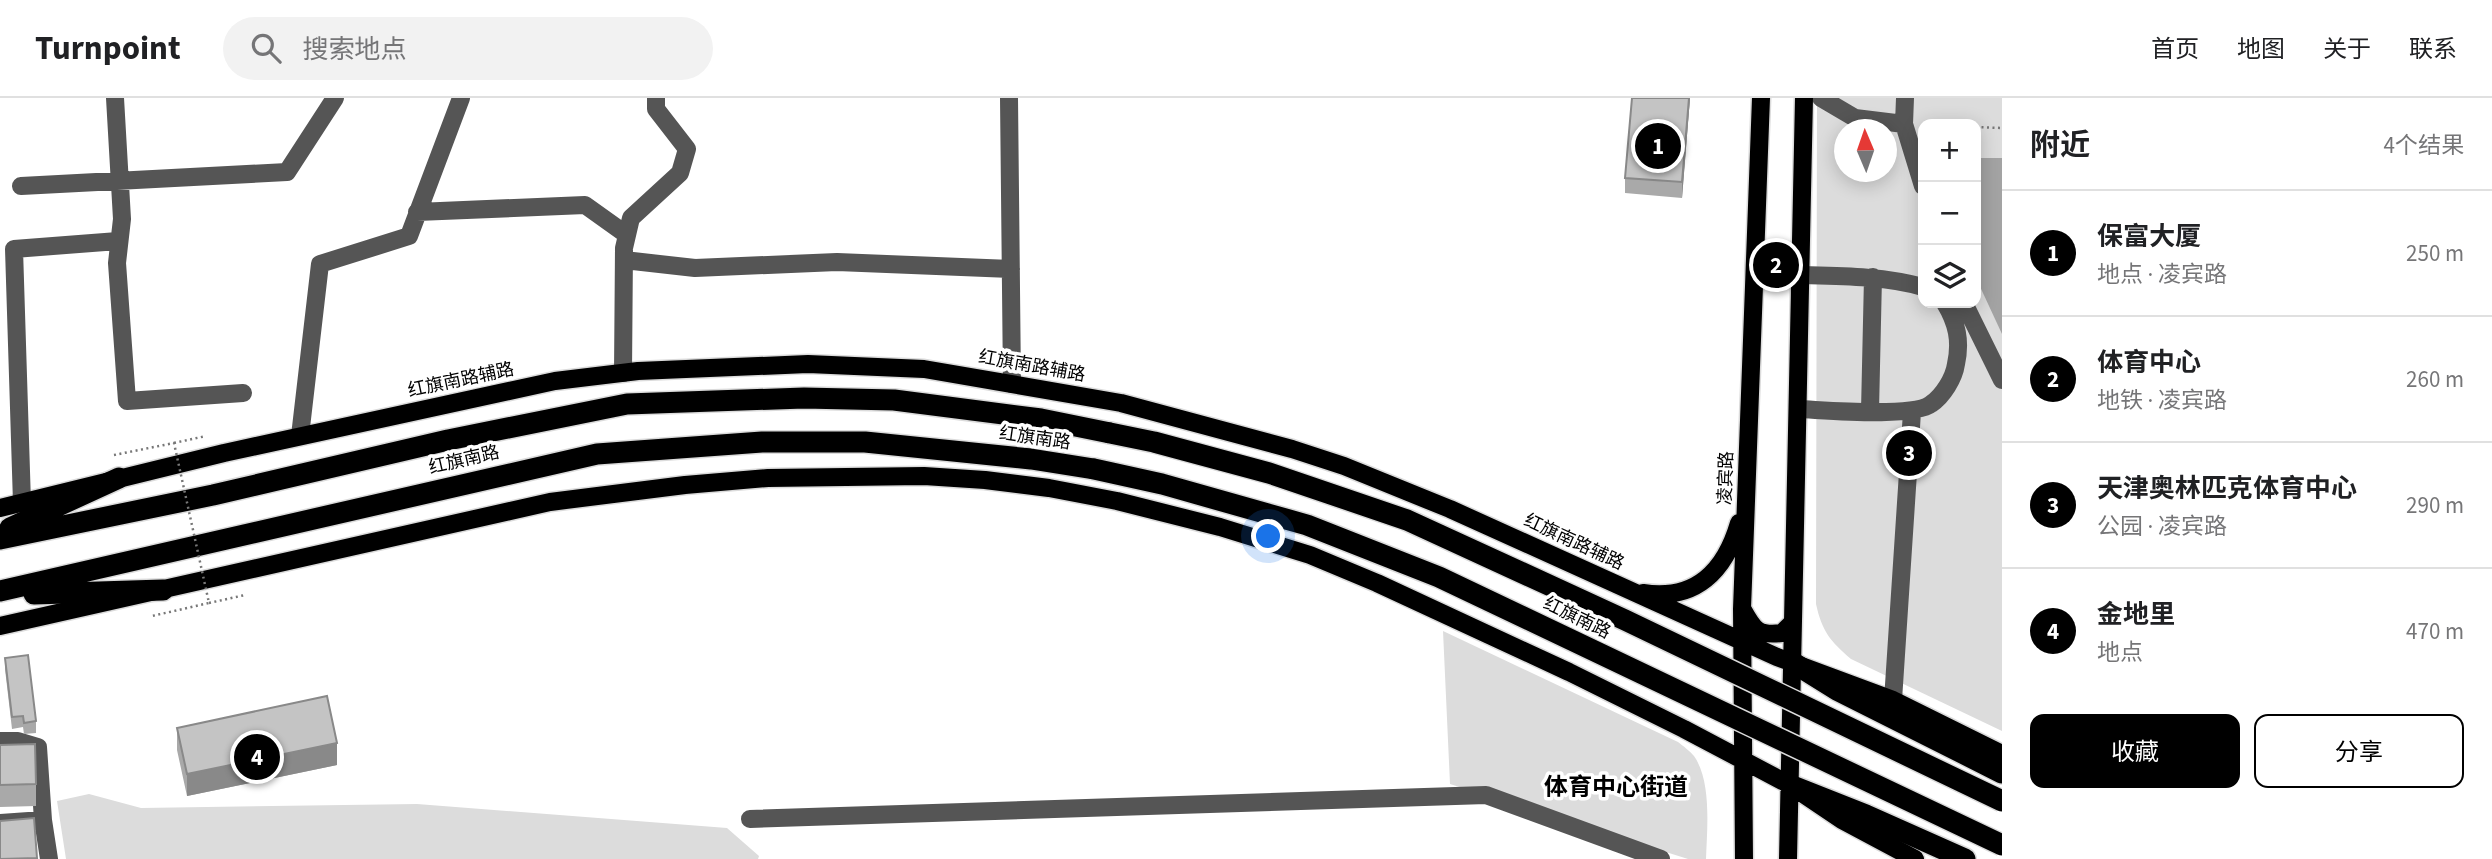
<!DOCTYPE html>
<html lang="zh">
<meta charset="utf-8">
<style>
:root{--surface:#fff;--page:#f2f2f2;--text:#202124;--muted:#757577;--line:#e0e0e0;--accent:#000}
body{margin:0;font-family:"Source Sans 3","Noto Sans SC",sans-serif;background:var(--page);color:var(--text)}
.controls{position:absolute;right:21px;top:21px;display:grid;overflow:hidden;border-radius:14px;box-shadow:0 4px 18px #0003}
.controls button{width:63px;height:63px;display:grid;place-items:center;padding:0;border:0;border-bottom:2px solid var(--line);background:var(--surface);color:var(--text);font:35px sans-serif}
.compass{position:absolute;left:1834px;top:21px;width:63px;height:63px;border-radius:50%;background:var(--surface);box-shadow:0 4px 18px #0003;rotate:358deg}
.you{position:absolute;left:1269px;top:439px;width:24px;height:24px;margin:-18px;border:5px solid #fff;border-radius:50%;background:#1a73e8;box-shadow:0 0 0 10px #1a73e833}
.badge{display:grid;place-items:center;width:46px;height:46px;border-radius:50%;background:var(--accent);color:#fff;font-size:23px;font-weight:700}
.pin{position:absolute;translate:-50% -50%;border:4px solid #fff;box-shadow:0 2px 7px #0006}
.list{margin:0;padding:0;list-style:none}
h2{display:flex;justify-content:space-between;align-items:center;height:91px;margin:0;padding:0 28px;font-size:30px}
h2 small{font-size:23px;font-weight:400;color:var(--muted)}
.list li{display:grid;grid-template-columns:46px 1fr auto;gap:21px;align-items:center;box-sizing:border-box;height:126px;padding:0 28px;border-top:2px solid var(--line)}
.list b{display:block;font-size:26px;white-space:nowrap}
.list p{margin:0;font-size:23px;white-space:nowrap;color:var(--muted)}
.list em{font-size:23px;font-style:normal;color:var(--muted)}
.actions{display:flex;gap:14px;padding:21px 28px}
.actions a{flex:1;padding:16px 0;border:2px solid var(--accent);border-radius:14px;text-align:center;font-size:24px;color:var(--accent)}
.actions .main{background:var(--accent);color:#fff}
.icon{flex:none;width:38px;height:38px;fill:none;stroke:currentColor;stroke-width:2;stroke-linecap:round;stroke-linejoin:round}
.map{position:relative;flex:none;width:2002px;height:761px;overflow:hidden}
header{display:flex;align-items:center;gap:42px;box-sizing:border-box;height:98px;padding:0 35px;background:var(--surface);border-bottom:2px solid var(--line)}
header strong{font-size:33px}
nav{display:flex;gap:38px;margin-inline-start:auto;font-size:24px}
.search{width:490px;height:63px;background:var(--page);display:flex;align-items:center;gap:18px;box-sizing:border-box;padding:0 24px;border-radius:38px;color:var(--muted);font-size:26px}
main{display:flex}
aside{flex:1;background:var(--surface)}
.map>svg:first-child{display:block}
</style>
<header>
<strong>Turnpoint</strong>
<div class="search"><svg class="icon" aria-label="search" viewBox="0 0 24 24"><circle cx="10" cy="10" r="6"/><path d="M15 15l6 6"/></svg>搜索地点</div>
<nav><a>首页</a><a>地图</a><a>关于</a><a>联系</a></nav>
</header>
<main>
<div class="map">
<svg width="2002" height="761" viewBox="0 0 2002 761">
<rect width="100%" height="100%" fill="#fff"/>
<path fill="#dcdcdc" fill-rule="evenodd" d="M1817 0H2002V633L1851 561C1830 543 1822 533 1816 506ZM1923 26H1976V205H1923ZM1844 32H1886V74H1844Z
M1443 533 1678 644C1683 648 1690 653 1694 658 1712 684 1707 731 1706 761H1688L1450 686Z
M89 696 141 710 417 706 727 730 759 758 758 761H66L57 703Z"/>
<path fill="#a3a3a3" d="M1976 60H2002V236L1976 180Z"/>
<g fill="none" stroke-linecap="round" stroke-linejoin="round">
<g stroke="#dbdbdb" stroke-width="21">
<path id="major" d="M0 410 224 355 555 283 638 273 808 266 924 271 1121 305 1292 351 1344 368 1450 411 1777 559 1893 602 2002 656
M1643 495C1696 503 1725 473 1739 425
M1743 512C1754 532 1758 538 1782 535L1793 524
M0 528 550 404 685 387 768 380 924 378 985 382 1049 390 1117 403 1220 429 1310 457 1377 485 1569 574 1684 631 1790 687 1842 722 1915 761
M1744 761 1742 511 1761 0
M1788 761 1804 0"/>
</g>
<g stroke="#dbdbdb" stroke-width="24">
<path id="highway" d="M10 430 119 380
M0 441 213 397 448 342 627 306 804 300 894 302 1041 321 1110 335
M0 493 597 356 762 344H865L1031 361 1094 371
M34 496 163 492
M1792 564 1837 592 2002 675
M1790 687 1866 717 1965 761"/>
</g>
<path stroke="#777" stroke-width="2.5" stroke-dasharray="2 3.5" stroke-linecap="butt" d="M1976 29 2002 30
M174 345 206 338
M209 505 245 497"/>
<path stroke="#555" stroke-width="18" d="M115 0 122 121 117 165 127 303 243 295
M1009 0 1012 286
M1821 0 1855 20 1904 26 1923 88
M1904 26 1905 0
M21 88 287 74 335 0
M417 114 585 107 627 137
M624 162 695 170 837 164 1011 171
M1800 177C1842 178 1883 178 1923 189
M1964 205 2002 282
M623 275 624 150 631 120 680 75 687 51 656 11V0
M1798 311C1825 312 1913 320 1931 306 1943 298 1954 280 1956 266 1961 243 1957 225 1945 205
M1870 313 1873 179
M300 338 320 166 409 138 461 0
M22 405 14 151 118 143
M1893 602 1912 314
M0 643H18L38 649 43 722 0 725
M750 721 1486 697 1661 761
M43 722 49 761"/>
<use href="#major" stroke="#000" stroke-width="18"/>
<use href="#highway" stroke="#000" stroke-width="21"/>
<g stroke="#dbdbdb" stroke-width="24" stroke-linecap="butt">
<path id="highway-bridge" d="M1110 335 1154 344 1269 375 1407 422 1625 522 2002 703
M1094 371 1162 386 1307 427 1439 479 2002 747"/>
</g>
<path stroke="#777" stroke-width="2.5" stroke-dasharray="2 3.5" stroke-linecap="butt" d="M114 357 174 345 209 505 152 518"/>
<use href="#highway-bridge" stroke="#000" stroke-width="21"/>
</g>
<path fill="#a9a9a9" d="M1690 0 1682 100 1625 95V80Z
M5 560 36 623V635L24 636 23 629 12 631 5 571Z
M177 630 337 667 187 698 177 652Z
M0 647 36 686V708L0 709Z"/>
<path fill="#898989" d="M1689 0H1690L1682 100V84Z
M337 645V667L187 698V676Z"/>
<path fill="#c4c4c4" stroke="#898989" stroke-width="2" d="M1632 0H1689L1682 84 1625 80Z
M28 557 36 623 24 625 23 618 12 619 5 560Z
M327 598 337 645 187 676 177 630Z
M35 646 36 686 0 687V647Z
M34 720 37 760 0 761V723Z"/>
<g text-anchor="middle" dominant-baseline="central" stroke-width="7" stroke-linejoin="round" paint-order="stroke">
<g font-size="18" fill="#000" stroke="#fff">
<text transform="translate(1032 268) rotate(10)">红旗南路辅路</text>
<text transform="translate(461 282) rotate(-12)">红旗南路辅路</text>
<text transform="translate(1035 340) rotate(8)">红旗南路</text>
<text transform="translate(464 362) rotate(-13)">红旗南路</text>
<text transform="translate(1726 380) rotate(-88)">凌宾路</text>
<text transform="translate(1574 444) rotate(25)">红旗南路辅路</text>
<text transform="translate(1577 520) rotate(26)">红旗南路</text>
</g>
<g font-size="24" font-weight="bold" fill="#000" stroke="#fff">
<text x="1616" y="689">体育中心街道</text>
</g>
</g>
</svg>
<div class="controls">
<button>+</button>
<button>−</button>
<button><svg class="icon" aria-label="layers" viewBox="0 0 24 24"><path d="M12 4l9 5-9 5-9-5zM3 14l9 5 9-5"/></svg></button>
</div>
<svg class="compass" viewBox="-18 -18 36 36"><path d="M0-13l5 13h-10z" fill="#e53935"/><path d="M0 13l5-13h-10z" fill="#757577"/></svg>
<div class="you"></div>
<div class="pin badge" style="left:1658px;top:48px">1</div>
<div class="pin badge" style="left:1776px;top:167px">2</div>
<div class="pin badge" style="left:1909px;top:355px">3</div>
<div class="pin badge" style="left:257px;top:659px">4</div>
</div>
<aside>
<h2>附近<small>4个结果</small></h2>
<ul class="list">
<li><span class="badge">1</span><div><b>保富大厦</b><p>地点 · 凌宾路</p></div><em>250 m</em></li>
<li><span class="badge">2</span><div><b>体育中心</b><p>地铁 · 凌宾路</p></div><em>260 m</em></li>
<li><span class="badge">3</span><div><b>天津奥林匹克体育中心</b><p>公园 · 凌宾路</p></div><em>290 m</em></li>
<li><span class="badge">4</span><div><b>金地里</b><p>地点</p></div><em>470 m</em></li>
</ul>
<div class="actions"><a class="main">收藏</a><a>分享</a></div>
</aside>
</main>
